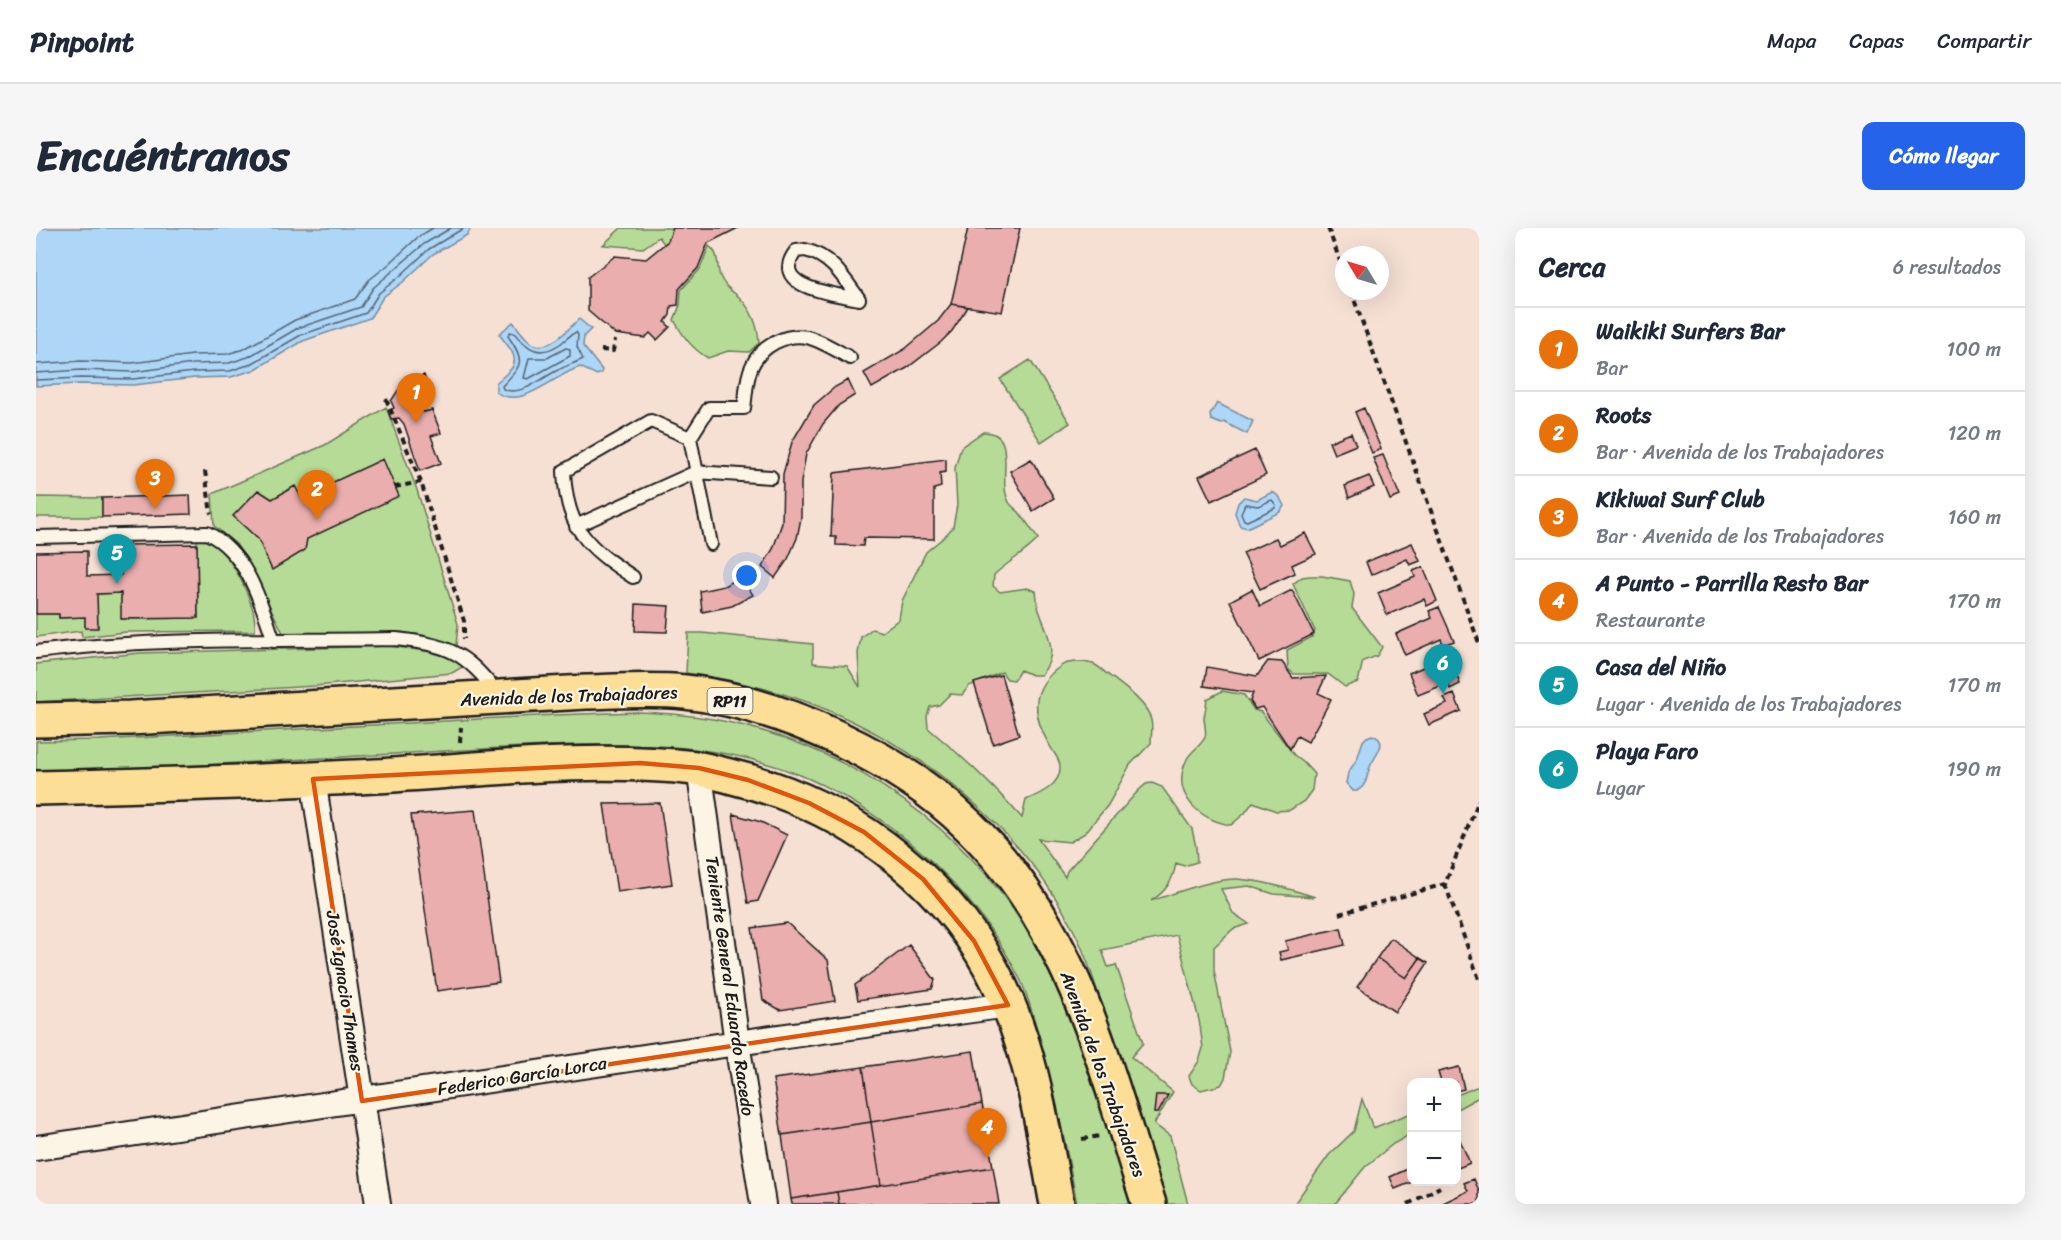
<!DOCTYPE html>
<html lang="es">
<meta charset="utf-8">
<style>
:root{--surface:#fff;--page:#f6f6f7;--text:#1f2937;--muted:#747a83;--line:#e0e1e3;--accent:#2563eb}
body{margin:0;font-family:Sriracha,sans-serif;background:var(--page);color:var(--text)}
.controls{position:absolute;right:18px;bottom:18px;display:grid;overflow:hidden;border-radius:12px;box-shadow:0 6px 24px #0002}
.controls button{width:54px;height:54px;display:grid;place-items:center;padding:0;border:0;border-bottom:2px solid var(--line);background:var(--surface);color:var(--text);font:30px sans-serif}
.compass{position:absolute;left:1299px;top:18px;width:54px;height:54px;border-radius:50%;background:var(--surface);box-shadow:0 6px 24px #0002;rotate:308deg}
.you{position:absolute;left:711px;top:348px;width:21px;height:21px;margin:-15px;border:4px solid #fff;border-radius:50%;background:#1a73e8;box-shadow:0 0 0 9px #1a73e833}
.badge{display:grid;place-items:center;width:39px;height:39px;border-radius:50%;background:var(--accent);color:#fff;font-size:20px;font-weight:700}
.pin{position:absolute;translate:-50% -50px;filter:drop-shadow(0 2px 3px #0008)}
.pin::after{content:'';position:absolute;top:32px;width:21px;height:18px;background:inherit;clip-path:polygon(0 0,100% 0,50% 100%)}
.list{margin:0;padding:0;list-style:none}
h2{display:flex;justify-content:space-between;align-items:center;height:78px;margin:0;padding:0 24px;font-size:26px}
h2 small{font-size:20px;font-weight:400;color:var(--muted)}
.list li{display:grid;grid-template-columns:39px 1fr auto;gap:18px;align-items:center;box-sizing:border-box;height:84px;padding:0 24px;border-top:2px solid var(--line)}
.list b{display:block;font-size:22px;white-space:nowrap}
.list p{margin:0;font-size:20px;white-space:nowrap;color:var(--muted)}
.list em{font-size:20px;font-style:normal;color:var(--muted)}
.map{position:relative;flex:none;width:1443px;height:976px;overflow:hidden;border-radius:12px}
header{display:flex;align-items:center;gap:36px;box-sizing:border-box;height:84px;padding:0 30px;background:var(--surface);border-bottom:2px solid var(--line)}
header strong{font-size:28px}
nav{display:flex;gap:33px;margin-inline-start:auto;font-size:21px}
.intro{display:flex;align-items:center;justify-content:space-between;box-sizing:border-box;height:144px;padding:0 36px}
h1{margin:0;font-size:42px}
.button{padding:15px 27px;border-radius:12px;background:var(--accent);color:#fff;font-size:21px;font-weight:700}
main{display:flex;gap:36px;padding:0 36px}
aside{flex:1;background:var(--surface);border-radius:12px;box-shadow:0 6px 24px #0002}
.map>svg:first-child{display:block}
</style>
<header>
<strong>Pinpoint</strong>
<nav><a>Mapa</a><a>Capas</a><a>Compartir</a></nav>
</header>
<div class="intro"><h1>Encuéntranos</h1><a class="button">Cómo llegar</a></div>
<main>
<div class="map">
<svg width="1443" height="976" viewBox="0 0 1443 976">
<rect width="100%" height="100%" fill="#f6e0d4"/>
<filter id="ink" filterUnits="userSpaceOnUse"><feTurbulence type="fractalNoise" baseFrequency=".0167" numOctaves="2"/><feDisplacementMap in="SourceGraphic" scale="12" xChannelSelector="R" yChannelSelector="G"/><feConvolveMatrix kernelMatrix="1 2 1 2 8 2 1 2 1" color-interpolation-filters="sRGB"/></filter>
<g filter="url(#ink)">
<path fill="#b6db96" stroke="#697c59" stroke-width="1.5" d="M585 0H637L632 13 629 17 623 9 607 20 567 17Z
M673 18C684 26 680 36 684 48 688 58 695 62 703 69 716 82 722 96 723 115L713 124 692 123 672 130C656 121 647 108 638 92L644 77 645 62 664 41Z
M994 132 1034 195 1005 214 964 151Z
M350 179 381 262 422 396 420 418 386 407 365 404 248 407 214 338 200 316 178 298 176 266 289 217Z
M947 204C984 203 960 252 973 274 975 278 980 281 983 284 990 293 996 302 1002 311 989 326 972 333 958 347L957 358 964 364 991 360 1000 363C1001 369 1001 376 1003 382 1011 406 1024 424 1005 447H996L984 442 978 452 971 451 966 444 933 458 926 467 914 466 903 477 894 479 891 488 892 500C926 528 957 557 986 590L990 572C1004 566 1025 557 1024 539 1024 531 1017 524 1014 518 996 488 993 460 1025 438 1032 433 1048 433 1057 436 1063 438 1069 445 1075 449 1088 459 1112 476 1115 492 1117 499 1115 508 1115 515L1094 537 1072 577 1049 605 1034 614 1002 611 1029 649 1031 643 1102 563 1110 556 1116 555 1126 559 1156 601 1160 619 1161 634 1148 638 1140 635C1137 654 1129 664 1115 673 1136 666 1179 650 1201 651 1228 653 1254 661 1279 669L1238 666 1213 658 1185 661 1197 685 1213 696 1197 701 1178 719V742L1194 824 1189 850 1185 857 1165 862 1156 856 1153 848 1163 833 1167 820 1163 792 1141 707 1066 722 1072 739 1080 737 1107 815 1095 829 1137 864 1118 896 1134 908 1152 976H1131C1112 915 1092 855 1072 795 1062 766 1054 736 1041 709 989 601 884 517 774 475 734 460 692 451 650 445L652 405H666L777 416V435L811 438 824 459 822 425 825 409 836 401 846 404 863 391 866 373 890 324 908 309 917 299 921 277 919 240 925 219Z
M0 269 66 270V289H0Z
M161 310C190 315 208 354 216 379 219 387 219 396 219 403L90 404 46 409 45 403 0 409V386H23V390L49 389V400L61 366 85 365 86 391 162 390Z
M1274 348H1286L1314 353 1318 366 1316 380 1346 419 1341 428 1327 433 1322 454 1309 459 1292 446H1258L1252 441 1251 422 1276 409 1279 403 1257 356 1266 349Z
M353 418C376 421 409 423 428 438L416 445 279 458 0 474V436L104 425Z
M1186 463 1208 467 1218 482 1225 484 1258 527 1268 535 1278 546 1276 562 1268 573 1254 582 1240 583 1217 574 1209 585 1195 597C1162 592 1134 565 1151 531 1155 523 1166 517 1169 509 1171 504 1168 495 1168 490 1169 484 1170 478 1171 471Z
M601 484C630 485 658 487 687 493 812 518 937 603 999 717 1042 796 1069 891 1098 976H1041C1031 922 1020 869 1005 816 999 795 994 773 985 753 956 694 912 643 860 603 830 581 799 561 764 547 691 518 621 516 544 517 488 518 431 522 374 525 249 532 125 540 0 546V513L63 512 519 487Z
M1440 859 1443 860V869L1421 881V867Z
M1326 871 1337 900 1375 885V906L1357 916 1329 939 1299 976H1258L1293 927 1318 903Z"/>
<path fill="#add6f7" stroke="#738c9f" stroke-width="1.5" d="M0 0H435L431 7 397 26 367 54 347 69 334 90 267 113 218 142 195 149 159 150 97 157 45 156 0 158Z
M543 91 555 101 548 108 547 118 566 142 565 145 561 147 544 139C519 146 486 183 460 164V155C465 150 471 146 475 141 485 129 470 116 463 106L477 94C483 101 489 111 497 116 514 124 533 100 543 91Z
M1181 175 1217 193 1211 206 1188 194 1185 196 1175 192 1174 187Z
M1236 264 1243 268 1248 278 1244 284 1211 300 1204 298 1199 285 1202 275 1208 269 1221 272Z
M1336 507C1355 513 1338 528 1334 539 1330 549 1332 557 1321 563H1317L1310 555 1312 545 1321 531 1327 513 1331 509Z"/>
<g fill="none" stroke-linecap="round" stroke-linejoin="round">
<path stroke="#566674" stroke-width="1.5" d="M474 104 478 105C492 121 503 130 524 116 529 112 534 107 540 104L542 107 541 119 547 131C539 135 529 138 520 143 504 151 485 169 467 161L466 158C486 137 490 134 472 108Z
M530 120 534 121V128L492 151 488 150 493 130H511Z
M0 136 45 133 96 135 157 127 191 126 208 121 259 92 319 71 333 52 352 37 382 9 397 0
M0 145 45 142 96 144 157 136 193 135 212 129 262 100 325 79 337 60 388 16 415 0
M0 152 45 150 97 151 158 144 194 143 215 136 265 107 330 85 343 65 363 49 393 21 428 0
M1236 272 1240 277 1239 280 1211 293 1208 292 1205 285 1209 276 1222 278Z"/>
</g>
<path fill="#e9aead" stroke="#1c1c1c" stroke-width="1.5" d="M637 0H702L672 15 662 40 643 61 642 77 635 78 634 87 629 94 634 99 621 112 614 105 609 110 579 106 552 83V49L579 28 610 31 632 13Z
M932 0H984L966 84 915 76Z
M915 76 932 79 916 103 905 114 871 140 836 160 828 145 869 121 902 93Z
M388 147 392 160 383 169 388 184 396 182 405 205 395 208 405 235 384 243 368 196 363 190 355 191 352 183 358 180 355 173 367 155Z
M812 152 819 167 803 177 787 196 770 226 765 254V290L761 310 752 331 739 350 726 339 737 321 746 295 747 246 756 214 778 177 799 159Z
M1328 180 1345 221 1336 225 1319 184Z
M1315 205 1320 217 1298 226 1293 214Z
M1219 222 1230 247 1175 273 1163 248Z
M1347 227 1364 268 1354 272 1337 230Z
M347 231 363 268 271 311 269 322 236 342 222 311 197 288 222 262 236 271 259 258 265 269Z
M910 231V244L904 245 905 259 898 261V311L828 310 827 318 800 317V309H795L798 245Z
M995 231 1018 270 997 283 974 243Z
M1333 248 1338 259 1313 270 1309 258Z
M154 267 155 286 66 289V270Z
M1269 305 1280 326 1256 337 1259 345 1224 361 1207 325 1240 310 1244 317Z
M1376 315 1384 333 1374 337 1371 331 1335 347 1330 334Z
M161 316 162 390 85 391V365L61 366 62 400H49V389L23 390V386H0V324L51 323V348L85 347V317Z
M1387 339 1401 373 1391 378 1388 371 1351 387 1342 365 1379 349 1377 343Z
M705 348 717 367 696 378 666 384 664 363 688 358Z
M1216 361 1224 378 1256 362 1278 406 1223 433 1194 373Z
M600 376 633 378 631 404 599 403Z
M1403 379 1418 413 1407 417 1405 411 1369 427 1360 406 1396 390 1393 383Z
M1411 423 1424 456 1414 461 1412 455 1382 467 1373 445 1402 433 1400 427Z
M1232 433 1246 434 1257 450 1290 448 1282 465 1295 471 1272 514 1261 508 1254 521 1226 479 1219 481 1214 473 1217 465 1168 458 1171 439 1221 448Z
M965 447 983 507 957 516 938 455Z
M1418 466 1425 483 1393 497 1388 486 1411 476 1408 470Z
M624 575 636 656 581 664 568 576Z
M439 582 463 754 401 763 375 587Z
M697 586 725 594 751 607 722 673 712 675Z
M751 695 792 732 799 773 744 782 727 772 716 700Z
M1305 700 1309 717 1245 732 1243 724 1252 722 1249 713Z
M1355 710 1384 730 1370 750 1341 730Z
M873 717 899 752 896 761 822 772 819 757Z
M1341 730 1370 750 1384 730 1392 735 1359 784 1321 759Z
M937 823 946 876 835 894 827 839Z
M827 839 835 894 746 907 737 851Z
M1423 839 1428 861 1420 863V854H1405L1402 844Z
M1120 867H1132L1122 885H1118Z
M946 876 957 939 845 957 835 894Z
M835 894 845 957 755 971 746 907Z
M1423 910 1434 935 1422 940 1420 911Z
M957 939 963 976H803L801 964Z
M1376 939V954L1359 961 1354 949Z
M1438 951 1443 963V976H1405L1432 963 1428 955Z
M801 964 803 976H756L755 971Z"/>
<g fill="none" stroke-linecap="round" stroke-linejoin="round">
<g stroke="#1c1c1c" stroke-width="16">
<path id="service" d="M769 22C795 28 808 50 823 71 800 66 731 60 760 23Z
M540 298 660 244 735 249
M0 309 171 305C211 324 225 375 238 413
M675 316 654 210 673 180H708C710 167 710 150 716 138 725 118 750 105 771 109 786 113 800 122 814 130
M597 349C551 319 530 300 528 243L615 193 654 210
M0 424C119 409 240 413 360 411 413 417 429 424 462 466"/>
</g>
<g stroke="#1c1c1c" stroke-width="28">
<path id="minor" d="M663 540 701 815 727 976
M277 551 342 976
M0 920 701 815 972 777"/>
</g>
<g stroke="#1c1c1c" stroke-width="38">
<path id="primary" d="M0 492 94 490 550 464C583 463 617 461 649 464 743 474 864 530 932 597 963 627 990 663 1011 701 1059 786 1083 884 1113 976
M0 560C113 557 226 554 339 548 445 542 554 528 659 540 672 542 685 546 697 549 804 575 903 644 956 742 995 814 1006 897 1021 976"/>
</g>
<path stroke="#1c1c1c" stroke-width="4" stroke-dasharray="6 4.5" stroke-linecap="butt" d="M1292 0 1308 44
M1315 63 1443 415
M565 122 577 123 579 112
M350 171 385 254 428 393V411
M169 243 175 286
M359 259 385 254
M424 514 425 499
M1409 656 1443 751
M1303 686 1409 656 1443 572
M1046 911 1064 908
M1372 976 1404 959"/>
<use href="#service" stroke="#fcf5e5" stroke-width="12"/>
<use href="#minor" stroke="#fcf5e5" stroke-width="24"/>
<use href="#primary" stroke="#fcde96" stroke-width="33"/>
</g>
</g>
<path fill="none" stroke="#de560d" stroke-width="4.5" stroke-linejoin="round" d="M604 535 663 540 712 552 773 575 828 604 887 651 938 713 972 777 326 873 277 551Z"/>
<g text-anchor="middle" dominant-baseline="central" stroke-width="4.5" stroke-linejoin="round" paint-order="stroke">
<rect fill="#fcf5e5" stroke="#5f5d58" stroke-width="1.5" x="671.5" y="460" width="45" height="26" rx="4.5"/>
<g font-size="16" font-weight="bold" fill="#1c1c1c">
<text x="694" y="473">RP11</text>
</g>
<g font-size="18" fill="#1c1c1c" stroke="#fcf5e5">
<text transform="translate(533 468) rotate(-2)">Avenida de los Trabajadores</text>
<text transform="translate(694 758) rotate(82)">Teniente General Eduardo Racedo</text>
<text transform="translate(309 763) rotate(81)">José Ignacio Thames</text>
<text transform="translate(1067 846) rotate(70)">Avenida de los Trabajadores</text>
<text transform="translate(486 848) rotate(-9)">Federico García Lorca</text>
</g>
</g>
</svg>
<div class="controls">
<button>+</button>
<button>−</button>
</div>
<svg class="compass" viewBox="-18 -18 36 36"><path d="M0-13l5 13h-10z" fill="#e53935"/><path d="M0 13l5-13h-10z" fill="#747a83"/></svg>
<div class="you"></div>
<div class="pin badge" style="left:380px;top:195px;background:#e8710a">1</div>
<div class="pin badge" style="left:281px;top:292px;background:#e8710a">2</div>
<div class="pin badge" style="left:119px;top:281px;background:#e8710a">3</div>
<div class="pin badge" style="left:951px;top:930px;background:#e8710a">4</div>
<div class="pin badge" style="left:81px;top:356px;background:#0f9aa8">5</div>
<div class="pin badge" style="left:1407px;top:466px;background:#0f9aa8">6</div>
</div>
<aside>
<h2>Cerca<small>6 resultados</small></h2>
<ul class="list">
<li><span class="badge" style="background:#e8710a">1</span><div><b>Waikiki Surfers Bar</b><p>Bar</p></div><em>100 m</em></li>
<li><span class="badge" style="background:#e8710a">2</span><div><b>Roots</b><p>Bar · Avenida de los Trabajadores</p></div><em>120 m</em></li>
<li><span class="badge" style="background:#e8710a">3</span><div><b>Kikiwai Surf Club</b><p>Bar · Avenida de los Trabajadores</p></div><em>160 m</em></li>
<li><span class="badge" style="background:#e8710a">4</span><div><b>A Punto - Parrilla Resto Bar</b><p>Restaurante</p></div><em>170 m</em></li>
<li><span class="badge" style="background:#0f9aa8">5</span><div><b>Casa del Niño</b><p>Lugar · Avenida de los Trabajadores</p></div><em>170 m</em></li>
<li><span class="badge" style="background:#0f9aa8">6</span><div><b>Playa Faro</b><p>Lugar</p></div><em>190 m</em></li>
</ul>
</aside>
</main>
